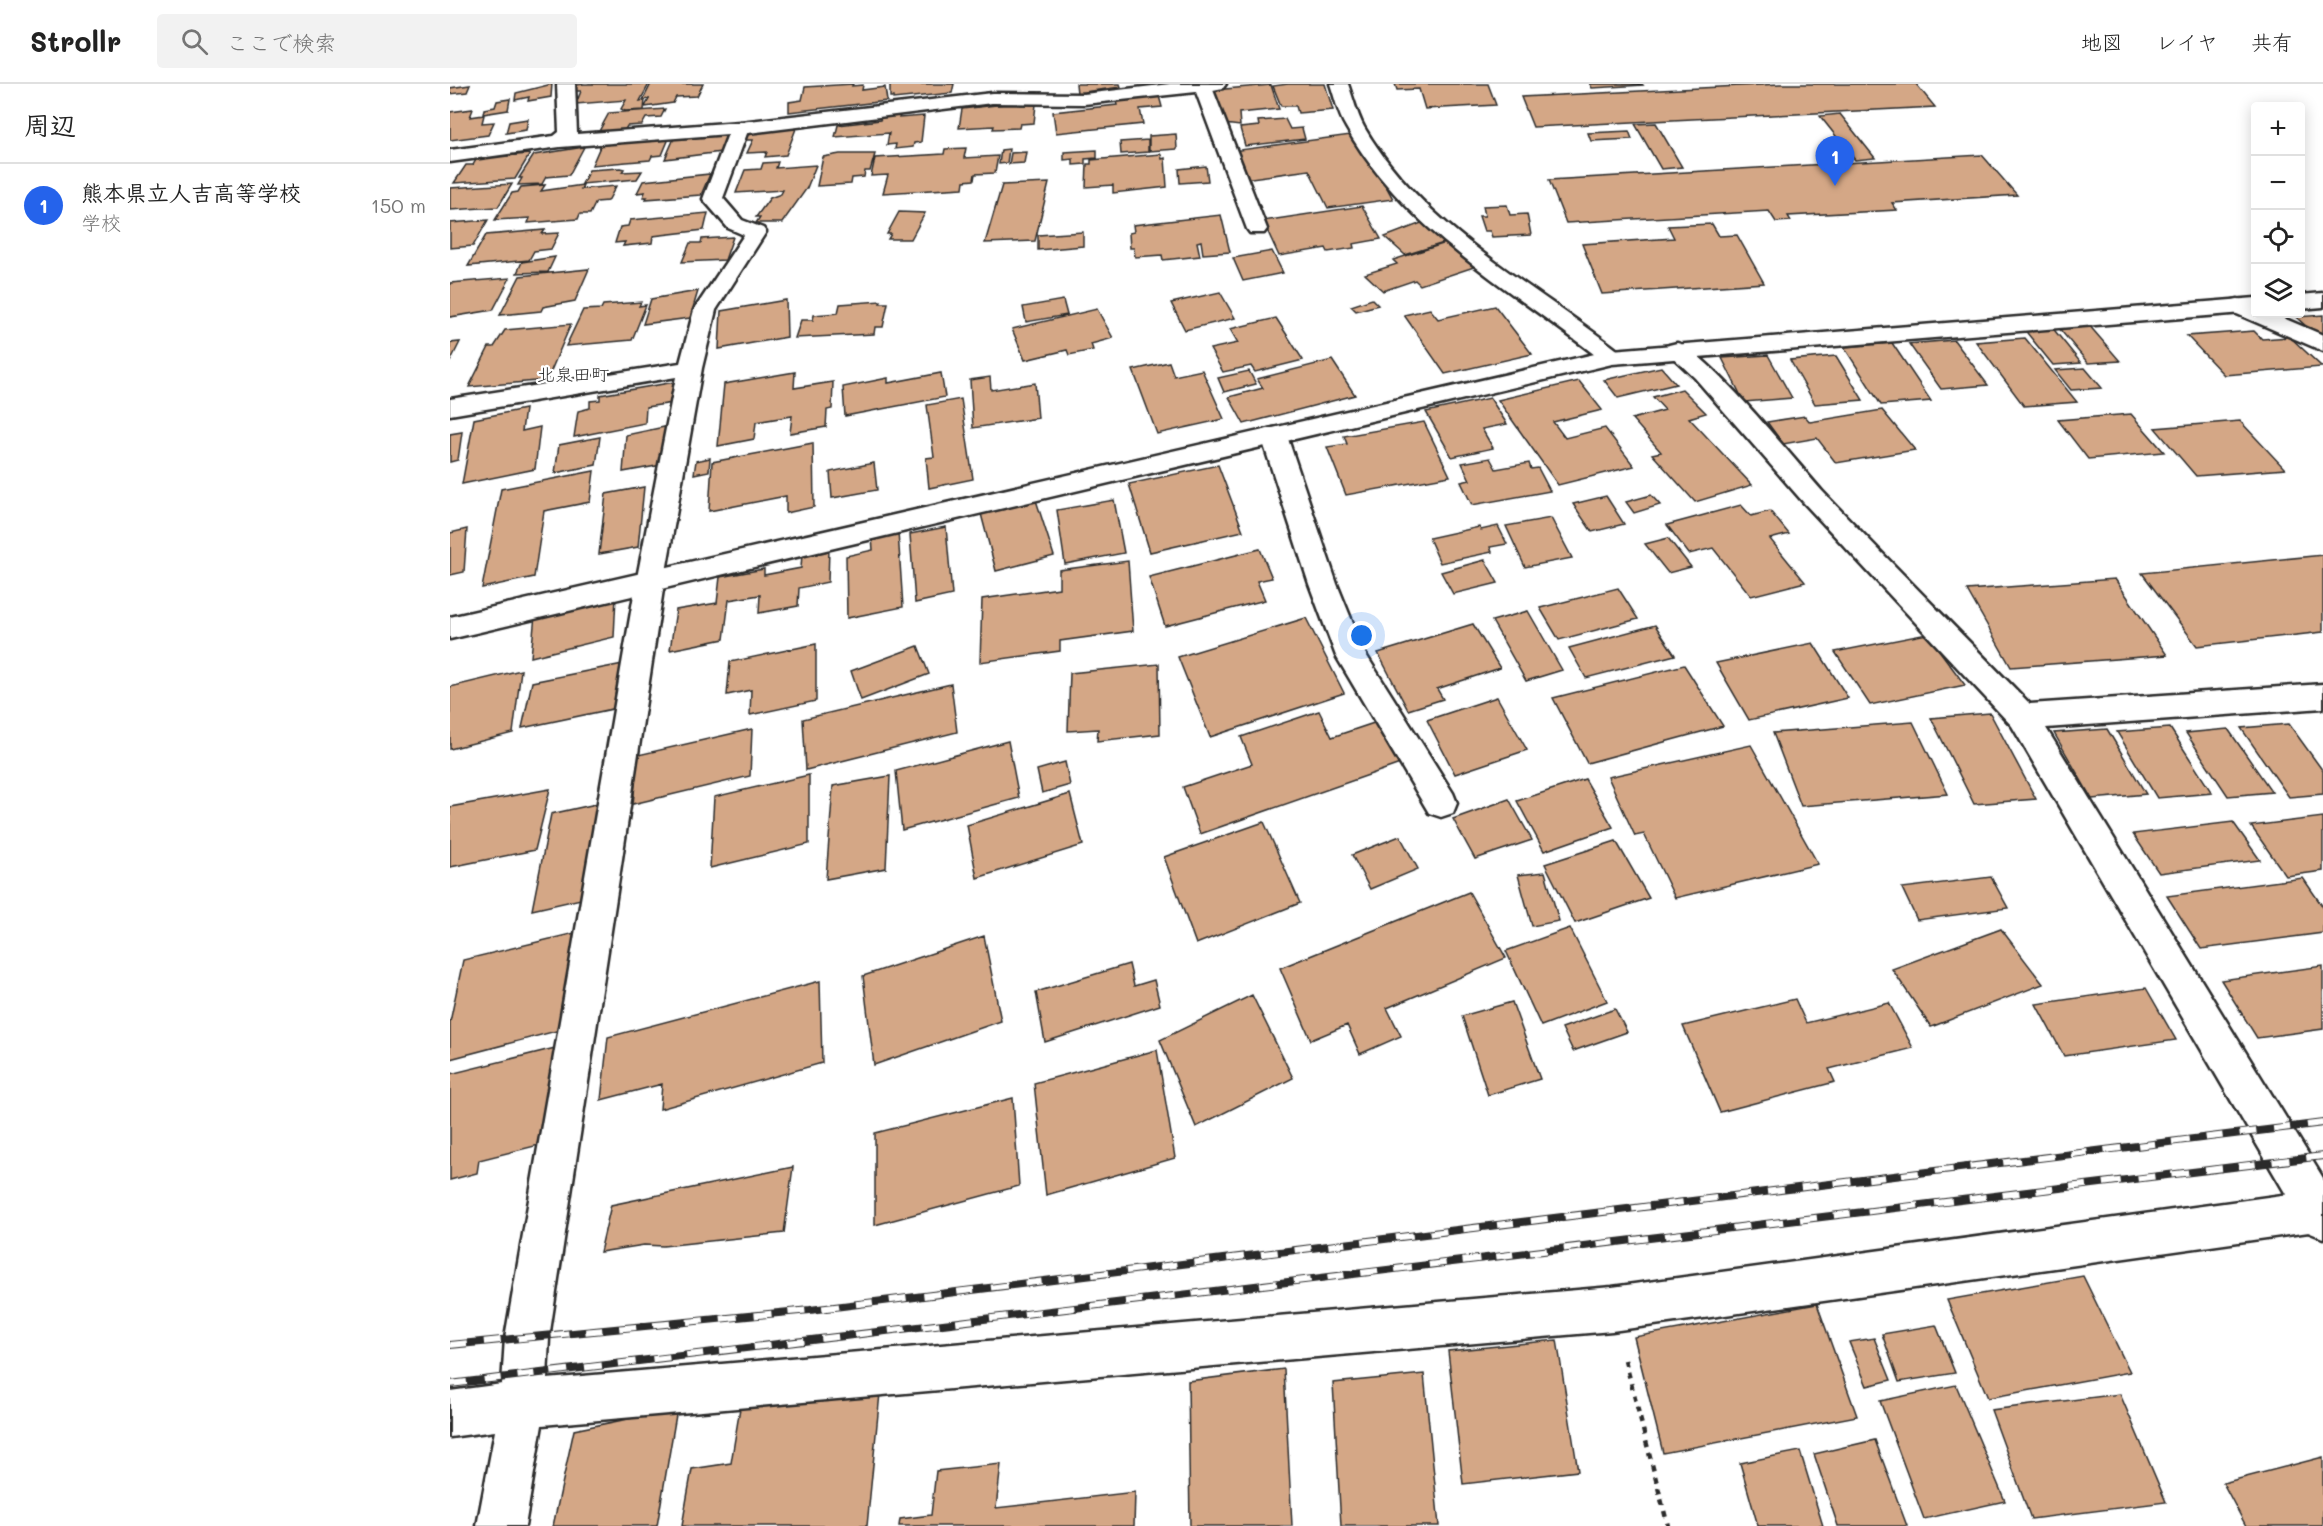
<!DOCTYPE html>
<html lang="ja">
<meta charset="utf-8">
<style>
:root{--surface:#fff;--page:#f2f2f2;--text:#222;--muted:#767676;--line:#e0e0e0;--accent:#2563eb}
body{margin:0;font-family:Mali,"Klee One",sans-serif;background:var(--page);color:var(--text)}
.controls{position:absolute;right:18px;top:18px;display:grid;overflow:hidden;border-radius:6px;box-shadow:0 3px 15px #0003}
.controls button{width:54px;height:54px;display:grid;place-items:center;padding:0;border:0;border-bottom:2px solid var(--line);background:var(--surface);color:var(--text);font:30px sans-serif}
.you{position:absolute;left:912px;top:552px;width:21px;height:21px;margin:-15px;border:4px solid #fff;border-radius:50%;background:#1a73e8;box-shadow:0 0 0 9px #1a73e833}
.badge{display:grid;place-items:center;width:39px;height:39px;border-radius:50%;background:var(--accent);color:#fff;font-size:20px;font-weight:700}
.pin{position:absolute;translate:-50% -50px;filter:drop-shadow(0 2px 3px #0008)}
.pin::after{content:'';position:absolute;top:32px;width:21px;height:18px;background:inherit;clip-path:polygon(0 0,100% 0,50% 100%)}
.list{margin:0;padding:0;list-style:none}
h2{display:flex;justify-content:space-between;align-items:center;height:78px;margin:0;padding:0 24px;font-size:26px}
h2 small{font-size:20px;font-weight:400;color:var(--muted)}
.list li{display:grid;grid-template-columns:39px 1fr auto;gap:18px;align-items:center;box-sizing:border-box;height:84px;padding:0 24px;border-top:2px solid var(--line)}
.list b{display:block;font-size:22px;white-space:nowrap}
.list p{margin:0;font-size:20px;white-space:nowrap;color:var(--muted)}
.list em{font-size:20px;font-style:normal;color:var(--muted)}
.icon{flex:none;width:33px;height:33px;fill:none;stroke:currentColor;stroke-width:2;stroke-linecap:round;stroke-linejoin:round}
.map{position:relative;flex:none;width:1873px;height:1442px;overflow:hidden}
header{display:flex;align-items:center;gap:36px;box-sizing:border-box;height:84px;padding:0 30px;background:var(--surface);border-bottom:2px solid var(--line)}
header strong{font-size:28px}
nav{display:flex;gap:33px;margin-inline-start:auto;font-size:21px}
.search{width:420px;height:54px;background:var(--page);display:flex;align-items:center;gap:15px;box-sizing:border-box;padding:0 21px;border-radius:6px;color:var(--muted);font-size:22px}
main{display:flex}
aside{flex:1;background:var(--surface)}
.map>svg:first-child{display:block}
</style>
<header>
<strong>Strollr</strong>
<div class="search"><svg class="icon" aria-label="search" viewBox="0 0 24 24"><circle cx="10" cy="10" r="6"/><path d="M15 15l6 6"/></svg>ここで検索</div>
<nav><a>地図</a><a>レイヤ</a><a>共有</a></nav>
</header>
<main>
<aside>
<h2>周辺<small></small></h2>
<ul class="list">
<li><span class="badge">1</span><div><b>熊本県立人吉高等学校</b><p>学校</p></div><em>150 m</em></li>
</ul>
</aside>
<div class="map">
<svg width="1873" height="1442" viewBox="0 0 1873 1442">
<rect width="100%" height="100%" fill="#fff"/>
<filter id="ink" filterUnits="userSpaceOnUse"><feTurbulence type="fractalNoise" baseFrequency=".0167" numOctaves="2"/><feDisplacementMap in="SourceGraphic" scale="12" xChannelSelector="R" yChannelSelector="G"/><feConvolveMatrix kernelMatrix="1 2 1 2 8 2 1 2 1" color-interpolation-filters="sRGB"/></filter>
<g filter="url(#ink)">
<path fill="#d4a786" stroke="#2b2b2b" stroke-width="1.5" d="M102 0 101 13 78 17 79 13 65 16 66 9Z
M134 0H199L190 17 195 16 194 26 175 27 171 25 176 16 126 20 131 7H122L126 1Z
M201 0H253L247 12 226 13 223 19 195 23 199 15 193 16Z
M403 0 402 2 413 1 412 6 435 3 437 17 339 28V18L352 16 355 3Z
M440 0H504L502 9 443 15V13H440Z
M626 0H670L671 3 627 9Z
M838 0H875L883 26 848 29 846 22H831L823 2Z
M945 0H1038L1046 21 975 25 969 5 947 6Z
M1140 0H1192L1193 1 1142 4Z
M1330 0H1466L1485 23 1083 43 1071 13Z
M20 1 17 8 0 10V4Z
M821 1 829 25 789 29 790 42 774 40 764 6Z
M709 12 712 23 690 25 693 40 606 49 603 28 667 21 666 17Z
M60 15 58 26 33 30 34 25 45 23 47 17Z
M572 18 571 21 586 20 584 39 570 40 569 44 543 45 544 42 509 44 512 25Z
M23 25 20 33 34 31 32 39 44 38 38 51 0 56V28Z
M215 25 211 33 196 34 192 41 177 42 173 49 147 51 159 29Z
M1390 30 1425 74 1405 76 1370 32Z
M450 31 449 34 474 32 471 58 464 59 463 63 445 65 446 60 437 61 439 49 385 53 388 41 430 36 431 32Z
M78 35 76 46 56 49 59 38Z
M835 35 840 45 852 44 855 55 795 62 790 44 809 42 808 37Z
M1206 39 1232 83 1211 85 1185 40Z
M347 42 336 71 315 73 317 68 297 69 303 56H294L298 47Z
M1179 47 1182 55 1141 57 1138 49Z
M273 49 272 52H277L271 68 215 75 225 52Z
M726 50 727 65 699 67V52Z
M908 50 943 115 878 124 859 86 794 95 782 67Z
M220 52 212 71 202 72 200 76 142 81 152 58Z
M698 56V68L671 70 670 58Z
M134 63 119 91 96 93 92 100 68 101 72 94H69L84 71Z
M516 64 514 74 548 72 545 89 525 90 524 96 514 97 513 104 433 109 438 91 421 92 425 74 494 70 495 65Z
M559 65 557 79 549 80 551 66Z
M647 66V74L635 75V80L623 81V75L614 76V68Z
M576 68 574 79 559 80 561 69Z
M80 70 65 95 4 99 16 81H23L27 74Z
M390 70H425L420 87H415L414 93 402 94 401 100 367 102 373 73Z
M711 70 712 75 715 74 717 103 663 109V101L636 103 637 80H641V76Z
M1532 71 1567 111 1442 119 1447 126 1338 132 1341 137 1326 138 1319 127 1116 139 1099 96Z
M328 78 326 84 366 81 357 104 332 139H306L310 133H306L320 114 331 110 333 106 286 109 293 91 295 86 311 85 313 79Z
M756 82 758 97 730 99 729 85Z
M170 84 174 85 172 88 192 87 187 95 132 100 139 86Z
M260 90 251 111 195 115 197 113H193L195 108 187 109 193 97Z
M599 99 585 157 535 159 552 101Z
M62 100 48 123 0 126V104Z
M95 101 91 107 133 101 131 105 166 102 158 117 146 118 140 130H130L128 135 78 139 80 134 45 136 62 109 68 108 71 103Z
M1057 121 1060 131 1077 130 1081 151 1042 153 1040 147H1034L1029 132H1035L1033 122Z
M912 122 931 155 903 160 904 164 878 168 876 164 829 172 813 137Z
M449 128 475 129 461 155H438L441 150H437Z
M258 129 254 146 203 152 202 159 173 162 175 158 165 159 170 143 178 142 180 136Z
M771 131 780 168 753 170 751 157 747 158 750 172 713 176 712 171 685 173 684 164H680L679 149 684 148 683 141Z
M38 136 23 162 0 164V139Z
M974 138 997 158 955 171 935 153Z
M1262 140 1269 152 1287 151 1314 199 1152 210 1132 160 1224 154 1218 142Z
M95 146 92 150 109 149 101 165 84 167 79 176 18 182 36 151Z
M633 148V162L588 166V151Z
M283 153 275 176 232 178 240 159H251L252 155Z
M999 158 1027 182 970 201 965 196 933 207 915 190 947 180 943 176Z
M822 167 833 189 793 197 783 174Z
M105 173 98 188 67 189 72 178Z
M139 185 125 217 93 223 91 227 50 231 70 192Z
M60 194 43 226 0 233V199Z
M248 207 240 234 193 240 201 215Z
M770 208 785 234 735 246 721 219Z
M922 215 928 221 906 227 901 222Z
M336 216 337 253 269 265 271 227Z
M613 216 617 231 576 238 573 223Z
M431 217 430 219H438L433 243H425L424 250 345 254 351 236H363L364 231 388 229 390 220Z
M191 218 189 222 196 221 182 256 116 262 133 226 151 225 153 221Z
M1045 222 1082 270 995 290 954 231 980 225 988 235Z
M647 225 663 254 641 260 643 266 619 271 617 266 575 276 562 245Z
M1873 231V253L1869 254 1846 233Z
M826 234 853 276 805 288 801 282 773 288 760 265 788 259 780 245Z
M121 240 97 296 19 303 39 263H44L55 246Z
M1638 240 1670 277 1638 279 1607 242Z
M1601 242 1631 279 1603 281 1573 244Z
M1804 247 1812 255 1840 253 1872 283 1774 291 1737 252Z
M1575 254 1627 318 1574 322 1526 258Z
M1504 256 1538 301 1491 305 1459 260Z
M10 258 0 278V259Z
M1442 259 1481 317 1431 321 1394 263Z
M1318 271 1342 314 1294 318 1272 274Z
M1386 272 1413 316 1365 320 1340 276Z
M882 276 905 311 794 340 779 313 813 304 807 295Z
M719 278 724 292 752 286 774 335 707 350 683 286Z
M1211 283 1226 300 1168 314 1154 296Z
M1635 284 1652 304 1621 306 1605 286Z
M799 287 806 300 774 308 768 294Z
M345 288 344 304 383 298 382 325 377 326 376 343 340 349 342 332 306 338 304 355 268 362 274 300Z
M491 289 495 313 395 332 393 303 438 294V299Z
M540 293 541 306 585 299 588 334 523 344 520 296Z
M1129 297 1152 326 1103 338 1115 354 1155 344 1184 382 1108 401 1048 316Z
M225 298 223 319 196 323 195 339 124 353 128 327 140 324V317L150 316V311Z
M1232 305 1256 329 1239 334 1302 401 1245 418 1202 370 1211 368 1182 335 1215 326 1203 313Z
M1040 314 1057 340 1032 345 1043 364 1002 373 976 328Z
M511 315 523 395 479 404 476 374 484 373 477 321Z
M75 325 72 347 90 343 85 385 12 400 24 335Z
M1432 326 1465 366 1386 379 1367 354 1333 360 1317 338 1355 332 1360 338Z
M1681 330 1714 368 1638 375 1608 336Z
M1790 337 1835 385 1746 392 1705 344Z
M974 338 1000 392 896 411 877 363 897 360 894 352Z
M219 342 217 380 173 388 176 351Z
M12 348 8 376 0 378V350Z
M150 353 146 381 105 389 109 361Z
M363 359 364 423 336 429V412L259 427 262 378Z
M260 374 259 387 244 390 246 377Z
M1040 374 1046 385 1079 379 1081 385 1088 384 1100 407 1022 421 1011 398 1020 396 1012 379Z
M424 379 427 406 382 414 380 388Z
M768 381 793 447 700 468 679 400Z
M144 387 140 418 94 427 84 493 32 504 51 405Z
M194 403 188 463 149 470 156 410Z
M1201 411 1210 421 1184 429 1176 418Z
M1156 412 1174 440 1142 448 1123 420Z
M585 413 604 472 546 487 530 426Z
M664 416 674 469 615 480 607 426Z
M1291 421 1301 432 1320 427 1339 450 1320 455 1355 498 1301 512 1263 464 1239 470 1217 441Z
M1101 434 1122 474 1075 483 1056 442Z
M1048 442 1057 460 1040 463 1042 468 990 479 979 454 1029 443 1031 446Z
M496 443 502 511 465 519 460 450Z
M17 445 14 488 0 491V449Z
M448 448 453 523 397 534 396 472 423 466 422 453Z
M1218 454 1241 483 1218 489 1195 460Z
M379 465 378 498 349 504 348 522 309 529 310 511 279 516 274 555 220 566 226 526 267 519 270 493 314 485V491L351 484 352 470Z
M810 465 822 494 807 497 815 516 715 542 699 493Z
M1873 471V548L1747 562 1692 489Z
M1035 476 1048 499 1003 510 991 488Z
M678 477 683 547 610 557V567L530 578 532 515 609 504V486Z
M1665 495 1717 571 1561 583 1517 506Z
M1168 504 1188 535 1109 556 1090 524Z
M166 512 164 553 81 573 85 531Z
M1078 527 1112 586 1076 597 1042 537Z
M856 534 894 609 760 653 728 573Z
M1023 540 1050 584 987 605 993 615 958 626 928 569Z
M1205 541 1225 571 1136 594 1119 564Z
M1477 550 1515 601 1420 621 1385 568Z
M1363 559 1398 614 1299 636 1266 579Z
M366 560V617L300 631 301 606 277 611 280 578Z
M468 562 479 590 411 616 401 587Z
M173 580 167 624 72 644 82 598Z
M709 580 710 650 647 657 648 645 618 647 620 589Z
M1234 581 1273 642 1137 679 1103 614Z
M71 586 63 649 0 665V603Z
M501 600 507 648 356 686 353 635Z
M1047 613 1077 666 1005 690 977 636Z
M869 627 882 653 927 638 950 680 750 750 733 703 802 680 791 653Z
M1540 629 1586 715 1524 720 1481 634Z
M1463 638 1498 710 1351 722 1323 649Z
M1839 640 1873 687V710L1839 713 1791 644Z
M1720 644 1762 709 1707 714 1667 648Z
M302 645 300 692 183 720 188 671Z
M1657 645 1696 710 1642 715 1604 649Z
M1778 645 1822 708 1778 712 1736 649Z
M558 657 569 714 452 746 446 687Z
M1301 661 1368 780 1225 814 1194 750 1185 752 1158 693Z
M615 678 620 701 592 709 587 686Z
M359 691V760L260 784 264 713Z
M440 692 436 784 376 795 383 702Z
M1135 695 1163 743 1094 767 1067 717Z
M100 705 85 766 0 783V723Z
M620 710 633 761 527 794 517 741Z
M1059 715 1082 756 1025 775 1003 735Z
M155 718 140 813 82 826 101 730Z
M1873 733V787L1836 792 1801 742Z
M814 738 850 819 746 860 714 773Z
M1783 738 1810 776 1709 789 1683 750Z
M950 752 968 785 920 805 902 771Z
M1166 757 1199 814 1125 839 1095 780Z
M1095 788 1109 837 1082 842 1068 791Z
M1541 793 1558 824 1467 836 1452 804Z
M1853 794 1873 823V849L1751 865 1717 812Z
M1019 808 1056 874 937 924 951 952 910 970 897 941 861 956 830 884Z
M1120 844 1157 917 1091 942 1056 867Z
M1551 845 1593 900 1481 943 1442 885Z
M129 848 114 945 0 975V938L13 876Z
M534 852 551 937 424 981 413 892Z
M679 880 684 902 704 896 710 921 595 958 586 908Z
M1873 882V945L1807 954 1771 896Z
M370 897 372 979 210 1025 212 1000 151 1016 158 953Z
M1696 904 1726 956 1614 972 1586 920Z
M802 911 843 994 746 1043 710 956Z
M1345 915 1356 939 1439 919 1463 964 1379 985 1385 998 1270 1028 1233 942Z
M1062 918 1090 995 1038 1011 1012 932Z
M1165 925 1177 948 1123 967 1112 944Z
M109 963 93 1060 29 1076 27 1089 0 1096V990Z
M707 966 725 1074 596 1111 584 999Z
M563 1014 569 1102 425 1141V1049Z
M343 1083 334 1149 213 1162 194 1161 150 1168 161 1121Z
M1633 1192 1680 1288 1538 1314 1497 1216Z
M1367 1220 1407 1332 1213 1369 1184 1253Z
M1486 1241 1505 1289 1449 1298 1432 1250Z
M1424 1254 1441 1296 1417 1302 1399 1258Z
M1107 1256 1128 1387 1013 1400 998 1267Z
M834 1285 842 1442H740L738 1297Z
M974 1290 989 1442H891L883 1299Z
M431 1299 417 1442H232L242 1385 281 1379 290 1324Z
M1506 1301 1555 1417 1474 1435 1430 1317Z
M1670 1310 1716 1418 1581 1435 1541 1326Z
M227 1325 207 1442H103L124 1346Z
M1425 1356 1457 1442H1388L1364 1370Z
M1350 1367 1373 1442H1308L1290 1379Z
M1873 1373V1442H1796L1773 1399Z
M551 1380 546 1424 685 1408 684 1442H449L450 1435 481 1431 486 1387Z"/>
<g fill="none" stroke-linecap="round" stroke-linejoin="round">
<g stroke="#2b2b2b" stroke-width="5">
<path id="service" d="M720 0H776L773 4 763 6 817 145 814 149H800L797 145 746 8 634 20 542 19 290 50 281 44 290 38 542 9 634 10Z
M1788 215 1806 221V230H1824L1873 251V267L1780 227 1777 222 1780 217Z
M824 344 833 346 837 352 887 500 915 569 1003 709 1007 719 1003 729 991 733 979 729 886 572 859 500 811 352 815 346Z
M200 489 210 492 214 499 99 1254 97 1295 1162 1203 1869 1106 1873 1108V1146L1162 1247 92 1341 75 1442H27L45 1347 0 1353V1307L52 1300 55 1254 186 499 190 492Z"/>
</g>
<g stroke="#2b2b2b" stroke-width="5">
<path id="minor" d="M107 0H125L127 50 290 38 299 44 273 114 292 136 313 144 316 148 266 226 252 284 214 499 210 506 200 509 190 506 186 499 226 293 0 331V315L230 279 244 226 294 151 278 144 253 115 278 50 110 63 0 78V66L104 52 109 48Z
M880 0H898C903 14 907 30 914 43 972 142 1082 200 1170 268L1174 273 1170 278H1154C1063 206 954 147 896 43 888 30 885 14 880 0Z
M1227 259C1256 266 1347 379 1373 408 1441 479 1511 549 1580 620L1873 600V624L1596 644 1873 1094V1154L1858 1148 1562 642 1354 419 1245 294 1215 266 1219 261Z"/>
</g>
<g stroke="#2b2b2b" stroke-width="5">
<path id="tertiary" d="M1873 209V223L1850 225V211Z
M1806 214V228L1162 280 0 555V533L1162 266Z"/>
</g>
<path stroke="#2b2b2b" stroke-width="4.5" stroke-dasharray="6 6" stroke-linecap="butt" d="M1175 1276 1218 1442"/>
<use href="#service" fill="#fff" fill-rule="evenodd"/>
<use href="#minor" fill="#fff" fill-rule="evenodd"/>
<use href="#tertiary" fill="#fff" fill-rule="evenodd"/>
<g stroke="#2b2b2b" stroke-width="8">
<path id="rail" d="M0 1261 360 1226 1873 1039
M0 1300 1873 1072"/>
</g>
<use href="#rail" stroke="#fff" stroke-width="6" stroke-dasharray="17" stroke-linecap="butt"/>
</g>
</g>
<g text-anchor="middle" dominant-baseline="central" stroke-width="4.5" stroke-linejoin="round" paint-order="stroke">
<g font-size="18" fill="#2b2b2b" stroke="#fff">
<text x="123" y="290">北泉田町</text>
</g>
</g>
</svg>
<div class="controls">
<button>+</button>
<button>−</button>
<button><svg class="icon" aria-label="locate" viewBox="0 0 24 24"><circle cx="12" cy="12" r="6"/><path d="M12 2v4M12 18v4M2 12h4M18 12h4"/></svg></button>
<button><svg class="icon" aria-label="layers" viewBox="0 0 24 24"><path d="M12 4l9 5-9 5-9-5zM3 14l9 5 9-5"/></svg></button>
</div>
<div class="you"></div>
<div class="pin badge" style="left:1385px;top:102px">1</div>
</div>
</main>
